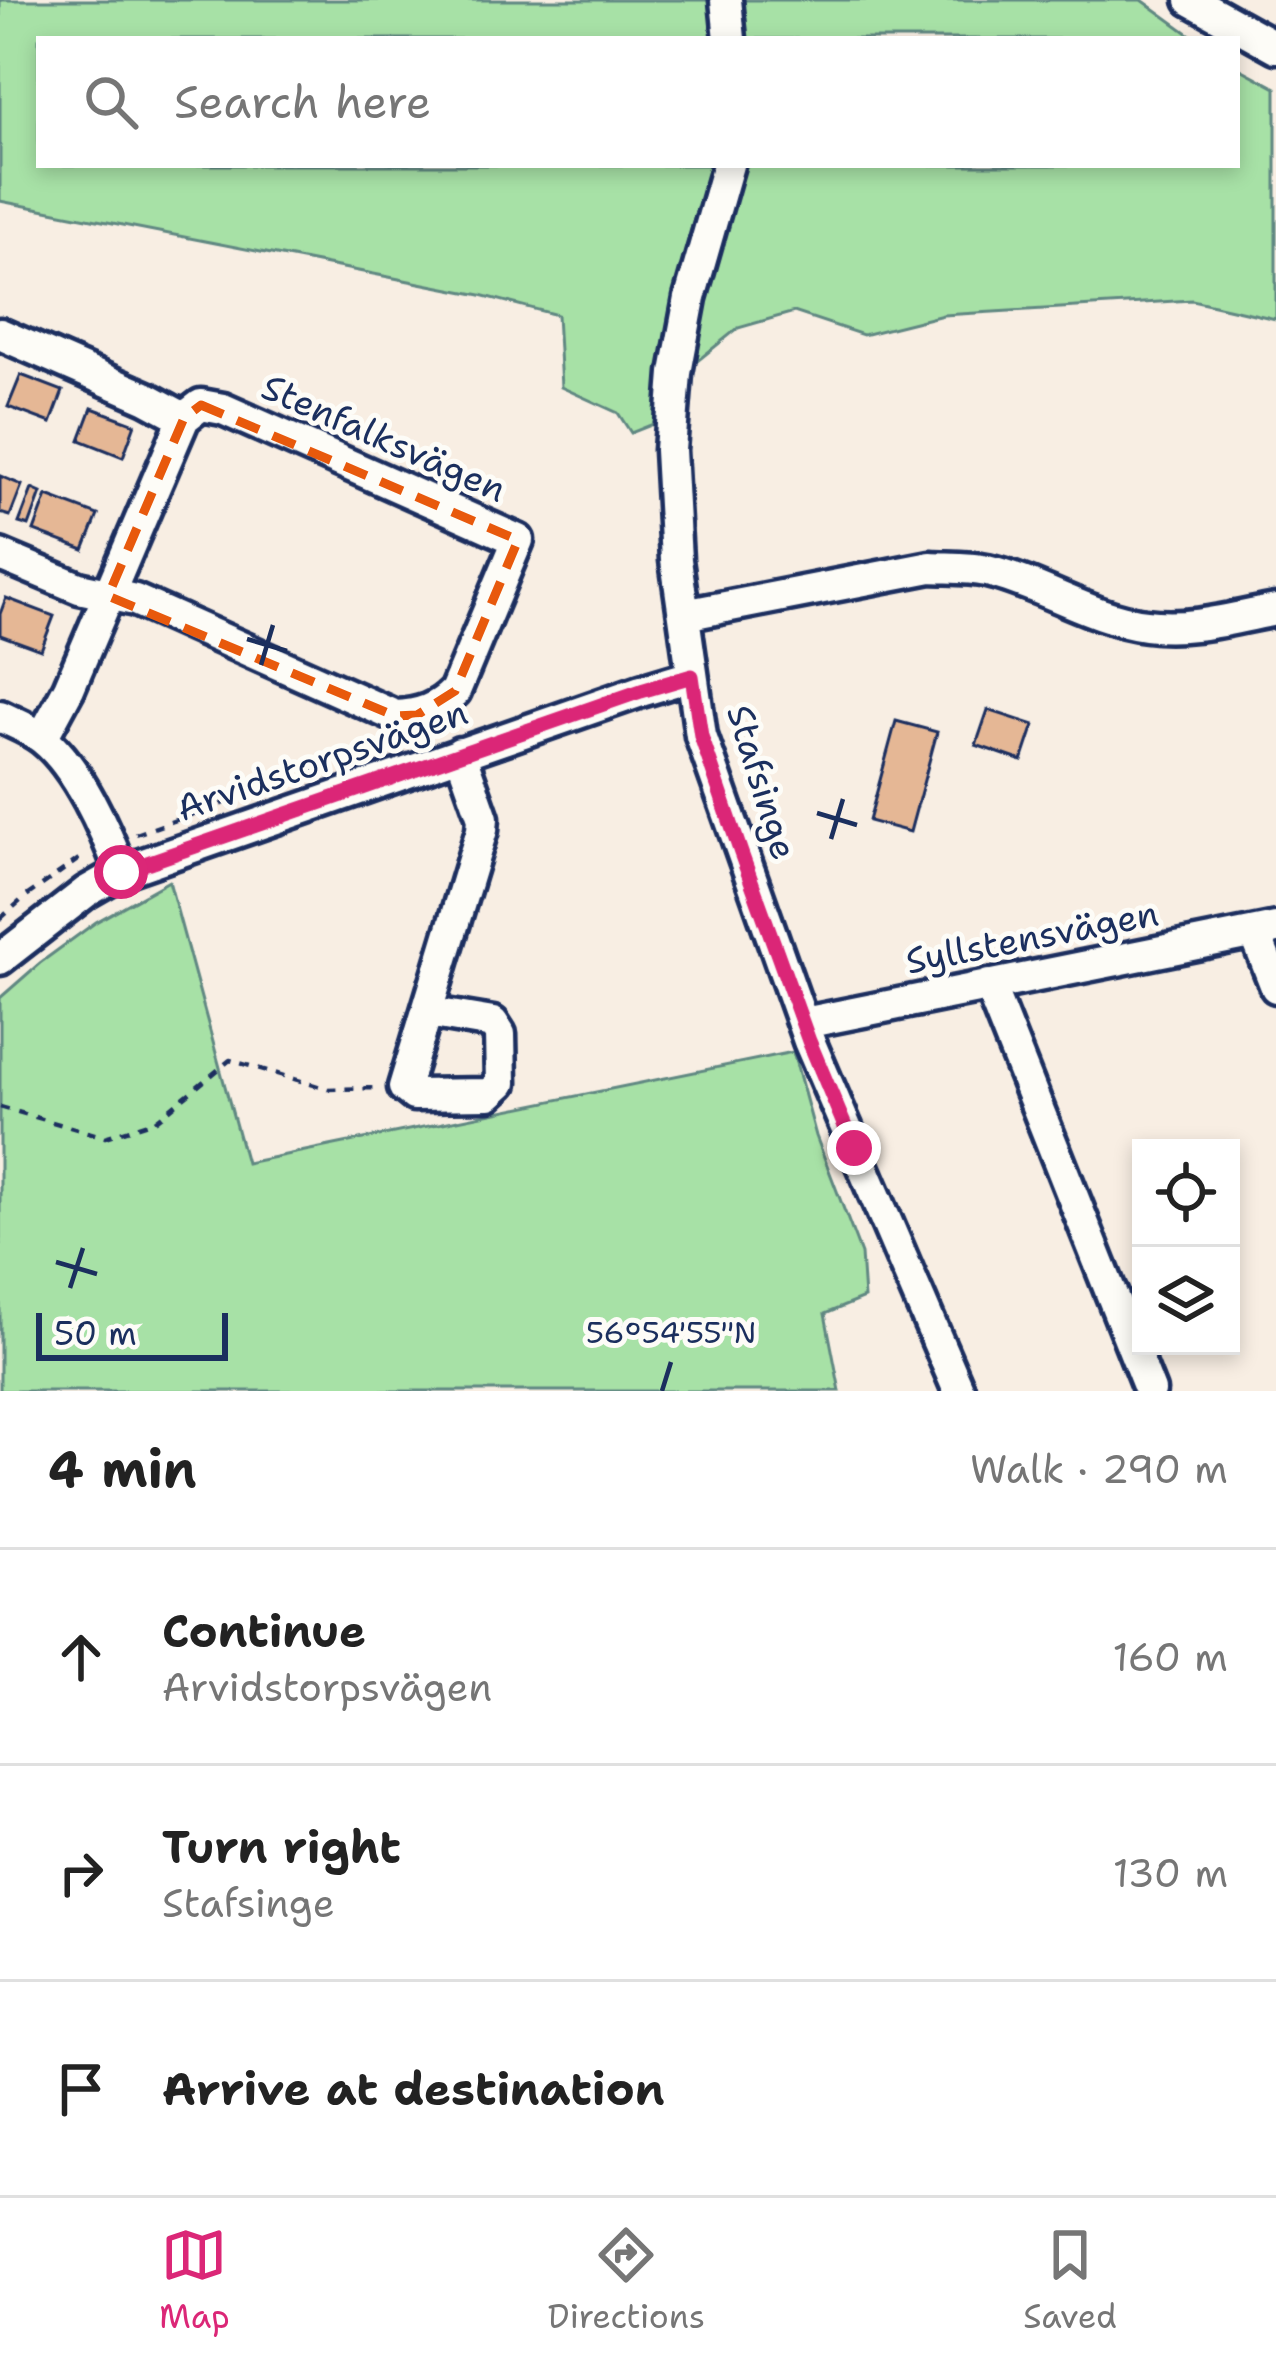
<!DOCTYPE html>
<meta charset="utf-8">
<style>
:root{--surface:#fff;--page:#f2f2f2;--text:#222;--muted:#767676;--line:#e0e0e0;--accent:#db2777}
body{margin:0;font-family:"Shantell Sans",sans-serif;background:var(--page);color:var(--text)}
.controls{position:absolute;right:36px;bottom:36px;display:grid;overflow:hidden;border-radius:0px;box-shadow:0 6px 18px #0003}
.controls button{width:108px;height:108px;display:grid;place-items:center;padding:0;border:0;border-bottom:3px solid var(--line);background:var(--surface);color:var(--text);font:60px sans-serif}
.scale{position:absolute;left:36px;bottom:30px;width:192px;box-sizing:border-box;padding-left:12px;border:6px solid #1b2f5e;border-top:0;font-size:33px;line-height:42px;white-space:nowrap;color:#1b2f5e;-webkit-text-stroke:9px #fdfcf7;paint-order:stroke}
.stop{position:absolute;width:36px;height:36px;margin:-27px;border:9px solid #db2777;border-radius:50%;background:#fff}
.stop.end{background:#db2777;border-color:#fff;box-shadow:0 3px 12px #0008}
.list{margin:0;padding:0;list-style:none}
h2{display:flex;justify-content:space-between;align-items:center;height:156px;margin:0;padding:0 48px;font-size:51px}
h2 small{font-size:39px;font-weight:400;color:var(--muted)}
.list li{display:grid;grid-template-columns:78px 1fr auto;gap:36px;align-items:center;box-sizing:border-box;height:216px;padding:0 48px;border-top:3px solid var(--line)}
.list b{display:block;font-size:45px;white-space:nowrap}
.list p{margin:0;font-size:39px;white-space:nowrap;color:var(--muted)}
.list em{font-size:39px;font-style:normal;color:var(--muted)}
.icon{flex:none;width:66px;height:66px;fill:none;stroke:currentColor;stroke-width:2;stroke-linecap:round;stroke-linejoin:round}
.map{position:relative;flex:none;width:1276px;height:1391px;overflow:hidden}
.search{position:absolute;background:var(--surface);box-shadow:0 6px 18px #0003;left:36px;right:36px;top:36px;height:132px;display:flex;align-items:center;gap:30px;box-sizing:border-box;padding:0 42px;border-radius:0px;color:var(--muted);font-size:45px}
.sheet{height:804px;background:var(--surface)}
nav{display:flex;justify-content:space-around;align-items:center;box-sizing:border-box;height:168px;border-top:3px solid var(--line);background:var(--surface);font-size:33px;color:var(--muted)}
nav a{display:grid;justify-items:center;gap:6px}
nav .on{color:var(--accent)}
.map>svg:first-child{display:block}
</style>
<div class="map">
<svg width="1276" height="1391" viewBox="0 0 1276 1391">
<rect width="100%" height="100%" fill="#f8eee3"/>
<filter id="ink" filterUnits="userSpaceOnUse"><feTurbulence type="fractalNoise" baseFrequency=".00833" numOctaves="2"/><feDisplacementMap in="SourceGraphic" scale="24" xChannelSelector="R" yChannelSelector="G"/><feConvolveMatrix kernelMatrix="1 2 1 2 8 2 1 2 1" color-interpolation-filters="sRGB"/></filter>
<g filter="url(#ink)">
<path fill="#a7e1a6" stroke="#618882" stroke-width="3" d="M0 0H1142L1196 39H39V165H1237V67L1276 88V319L1192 300 943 315 863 335 794 312 738 328 691 366 656 423 631 433 618 413 561 387 557 315 481 295 0 201Z
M169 881 246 1163 793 1052 816 1136 861 1254 864 1298 825 1314 840 1391H0V998L40 963 96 922Z"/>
<path fill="#e5b795" stroke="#1b2f5e" stroke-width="3" d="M21 375 63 391 51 423 8 407Z
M92 408 135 424 123 457 80 440Z
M0 476 22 485 10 516 0 513Z
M32 489 41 493 29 526 19 523Z
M47 496 98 515 84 550 34 531Z
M6 598 54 616 41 650 0 635V614Z
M988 710 1034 725 1022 761 976 745Z
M896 721 937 732 910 832 869 821Z"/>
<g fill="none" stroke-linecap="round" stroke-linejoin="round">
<g stroke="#1b2f5e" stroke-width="39">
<path id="minor" d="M726 0 730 39
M1191 0 1276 47
M728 165 690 298 676 373 670 450 676 560 701 736 809 1041 959 1391
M0 334 147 398 184 418 201 405 223 409 518 540 455 691C438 709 419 715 395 716L135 600 79 588 0 555
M684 615 931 567C950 568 968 567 987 571 1042 584 1090 618 1146 625 1189 631 1234 618 1276 610
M0 716C14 723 31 729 43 739 78 767 106 831 121 872
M42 738 69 688 184 418
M1255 933 1276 987
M0 959 86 892 121 872 641 691 691 676
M989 985 1150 1391
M427 1012 493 1023 500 1034 501 1083 489 1094 414 1095 404 1087 482 830 483 818 460 753
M804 1023 1276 928"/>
</g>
<path stroke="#1b2f5e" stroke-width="4.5" stroke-dasharray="9 9" stroke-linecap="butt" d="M136 834 391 745
M0 919 25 897 86 854
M0 1107 105 1137 155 1121 230 1060 328 1089 380 1088"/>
<use href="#minor" stroke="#fdfcf7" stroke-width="30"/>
</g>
</g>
<g fill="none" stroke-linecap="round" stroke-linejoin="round" filter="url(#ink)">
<path stroke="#db2777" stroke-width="15" d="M121 872 641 691 692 676 701 736 741 853 809 1041 854 1148"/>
</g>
<path fill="none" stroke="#e8590c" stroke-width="9" stroke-dasharray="24 15" stroke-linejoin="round" d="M201 405 518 540 455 691 417 715 395 716 108 596 184 418Z"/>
<path fill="none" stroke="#1b2f5e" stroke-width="4.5" d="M247 639 287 651M261 665 273 625M817 813 857 825M831 839 843 799M56 1262 97 1274M70 1288 83 1248M662 1391 671 1362"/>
<g text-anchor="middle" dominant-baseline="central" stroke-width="10" stroke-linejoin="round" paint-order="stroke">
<g font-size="36" fill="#1b2f5e" stroke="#fdfcf7">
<text transform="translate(384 438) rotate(24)">Stenfalksvägen</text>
<text transform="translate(322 760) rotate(-19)">Arvidstorpsvägen</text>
<text transform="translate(762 782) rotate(73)">Stafsinge</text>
<text transform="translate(1032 937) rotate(-11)">Syllstensvägen</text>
</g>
</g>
<g font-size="30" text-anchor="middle" fill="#1b2f5e" stroke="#fdfcf7" stroke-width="10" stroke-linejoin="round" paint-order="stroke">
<text x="671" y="1343">56°54'55"N</text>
</g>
</svg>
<div class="controls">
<button><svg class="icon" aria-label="locate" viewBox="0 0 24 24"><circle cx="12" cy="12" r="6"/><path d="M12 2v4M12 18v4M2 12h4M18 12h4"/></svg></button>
<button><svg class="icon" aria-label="layers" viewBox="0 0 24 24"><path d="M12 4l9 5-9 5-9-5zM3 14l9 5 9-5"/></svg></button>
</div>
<div class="scale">50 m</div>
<div class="stop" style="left:121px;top:872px"></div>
<div class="stop end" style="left:854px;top:1148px"></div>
<div class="search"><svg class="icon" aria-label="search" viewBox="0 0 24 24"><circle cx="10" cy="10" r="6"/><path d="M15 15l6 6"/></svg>Search here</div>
</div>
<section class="sheet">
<h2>4 min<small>Walk · 290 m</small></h2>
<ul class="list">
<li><svg class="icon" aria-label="ahead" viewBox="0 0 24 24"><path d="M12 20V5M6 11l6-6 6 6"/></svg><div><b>Continue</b><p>Arvidstorpsvägen</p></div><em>160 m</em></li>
<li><svg class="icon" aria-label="right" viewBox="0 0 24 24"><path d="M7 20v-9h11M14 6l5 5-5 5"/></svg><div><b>Turn right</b><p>Stafsinge</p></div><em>130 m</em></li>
<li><svg class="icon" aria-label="arrive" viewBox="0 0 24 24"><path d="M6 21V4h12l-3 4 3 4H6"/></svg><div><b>Arrive at destination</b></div></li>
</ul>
</section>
<nav>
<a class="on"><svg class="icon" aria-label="map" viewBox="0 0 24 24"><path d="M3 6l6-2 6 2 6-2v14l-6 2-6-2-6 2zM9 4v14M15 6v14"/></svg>Map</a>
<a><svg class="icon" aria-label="directions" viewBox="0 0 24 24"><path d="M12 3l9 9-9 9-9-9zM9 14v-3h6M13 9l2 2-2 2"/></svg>Directions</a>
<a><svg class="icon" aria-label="saved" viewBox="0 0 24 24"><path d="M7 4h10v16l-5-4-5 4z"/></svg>Saved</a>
</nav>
